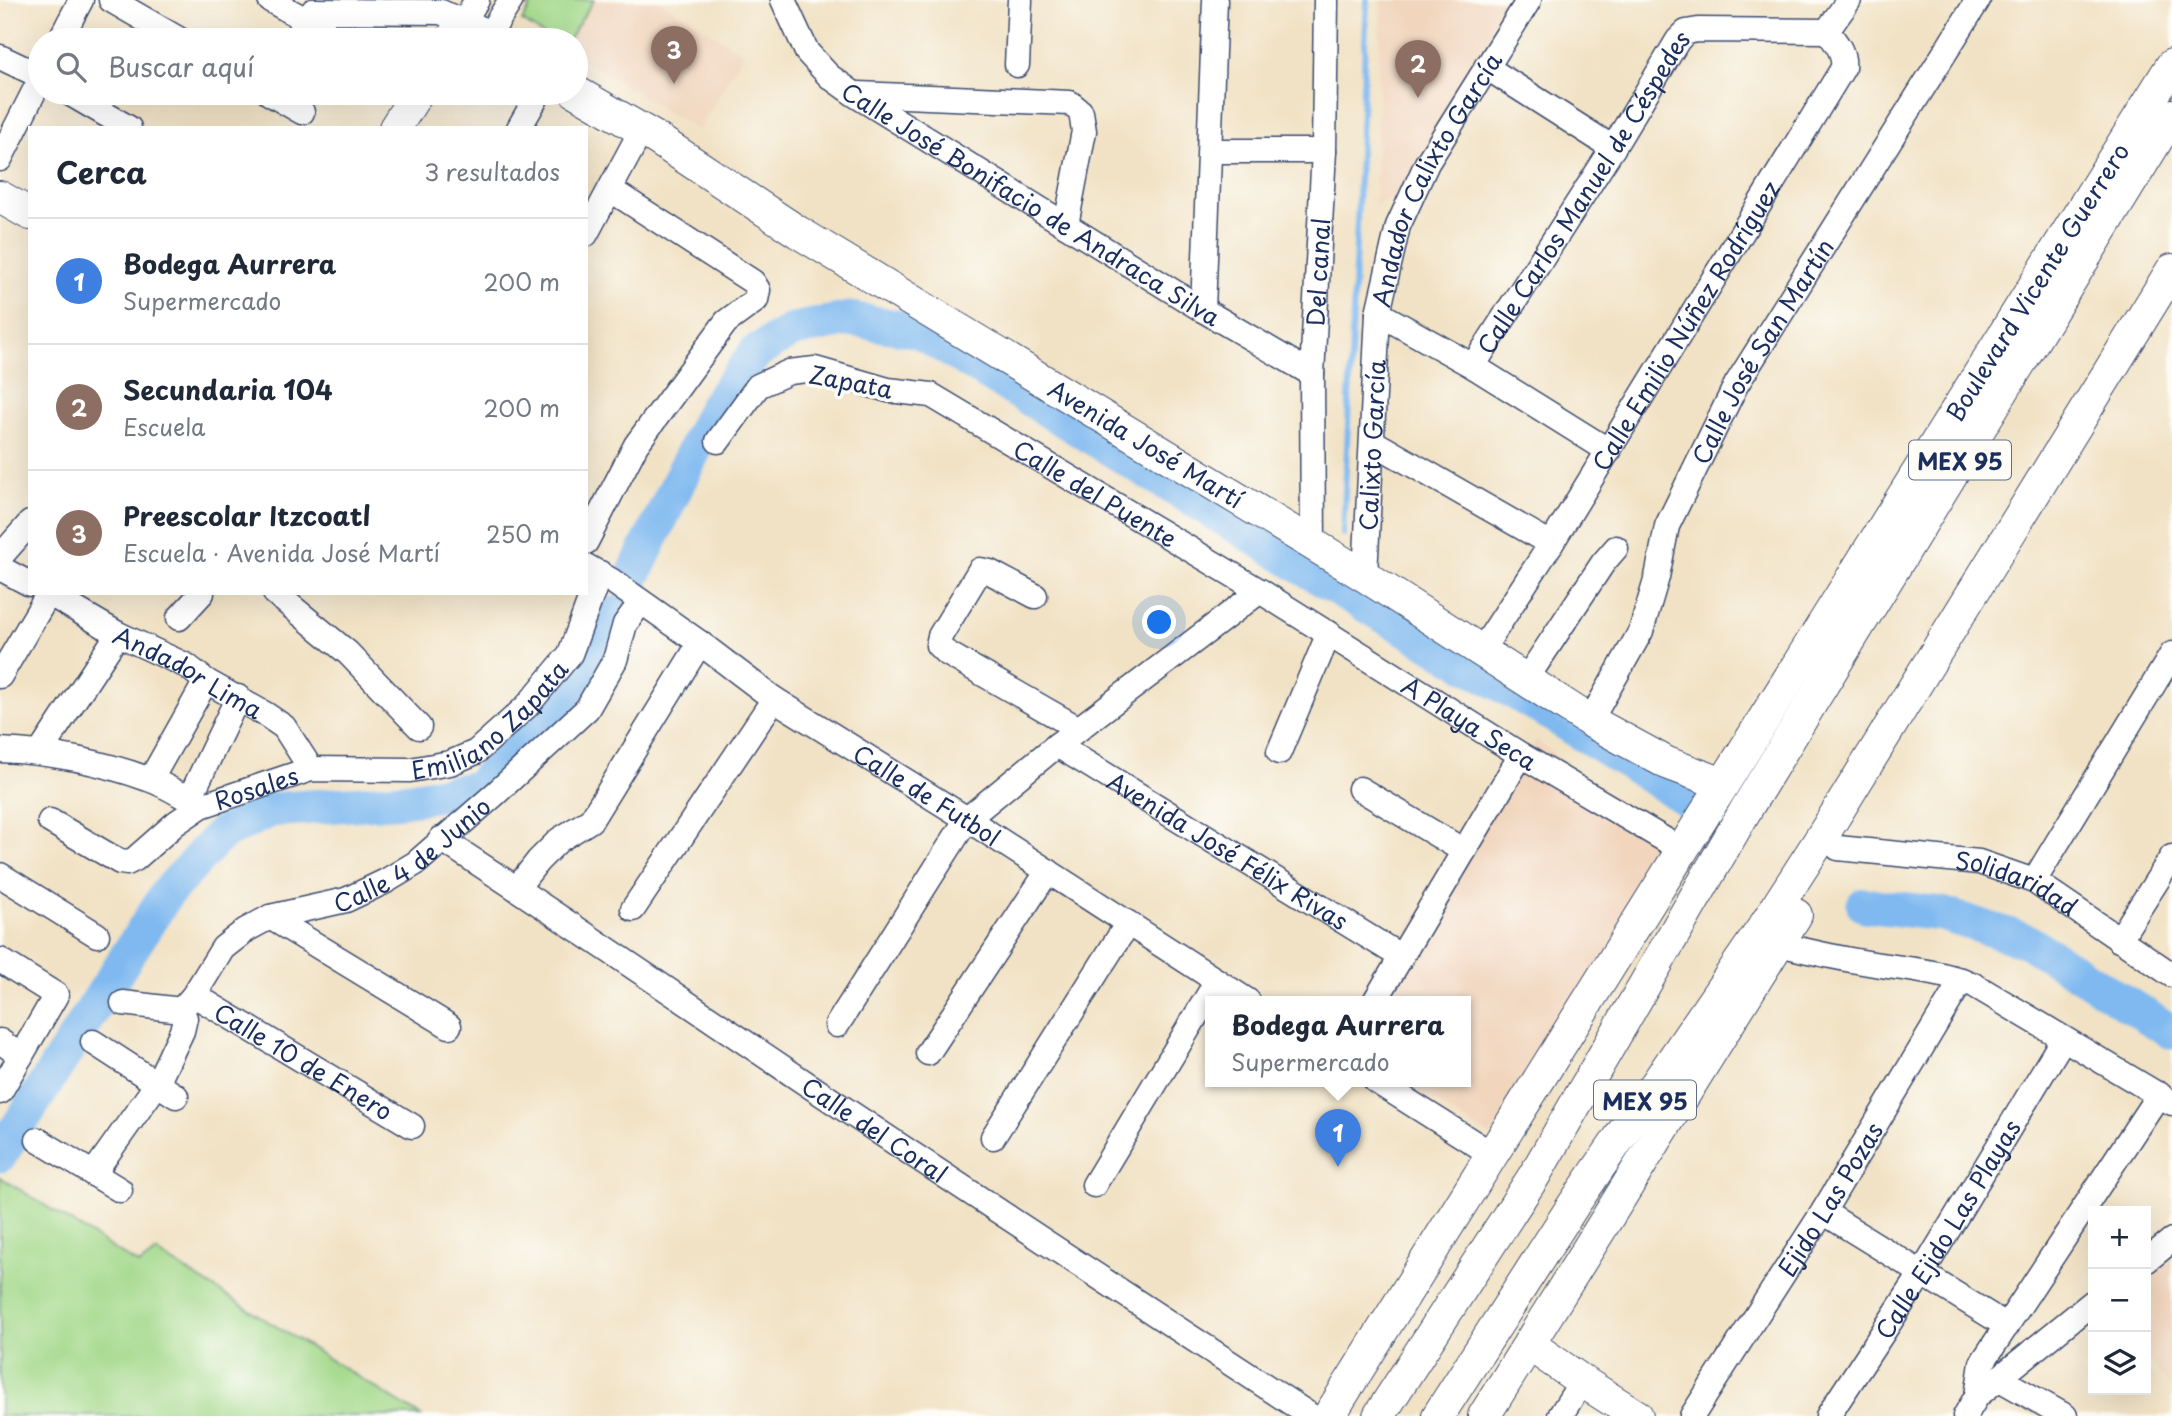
<!DOCTYPE html>
<html lang="es">
<meta charset="utf-8">
<style>
:root{--surface:#fff;--page:#f2f2f3;--text:#1f2937;--muted:#747a83;--line:#e0e1e3;--accent:#c8321e}
body{margin:0;font-family:"Playpen Sans",sans-serif;background:var(--page);color:var(--text)}
.controls{position:absolute;right:21px;bottom:21px;display:grid;overflow:hidden;border-radius:0px;box-shadow:0 7px 28px #0002}
.controls button{width:63px;height:63px;display:grid;place-items:center;padding:0;border:0;border-bottom:2px solid var(--line);background:var(--surface);color:var(--text);font:35px sans-serif}
.you{position:absolute;left:1160px;top:623px;width:24px;height:24px;margin:-18px;border:5px solid #fff;border-radius:50%;background:#1a73e8;box-shadow:0 0 0 10px #1a73e833}
.badge{display:grid;place-items:center;width:46px;height:46px;border-radius:50%;background:var(--accent);color:#fff;font-size:23px;font-weight:700}
.pin{position:absolute;translate:-50% -58px;filter:drop-shadow(0 2px 4px #0008)}
.pin::after{content:'';position:absolute;top:37px;width:24px;height:21px;background:inherit;clip-path:polygon(0 0,100% 0,50% 100%)}
.popup{position:absolute;left:1205px;top:996px;width:266px;height:91px;box-sizing:border-box;display:grid;place-content:center;border-radius:0px;background:var(--surface);filter:drop-shadow(0 2px 5px #0005);font-size:23px;white-space:nowrap;color:var(--muted)}
.popup b{font-size:26px;color:var(--text)}
.popup::after{content:'';position:absolute;left:50%;top:100%;margin-left:-14px;border:14px solid transparent;border-top-color:var(--surface)}
.list{margin:0;padding:0;list-style:none}
h2{display:flex;justify-content:space-between;align-items:center;height:91px;margin:0;padding:0 28px;font-size:30px}
h2 small{font-size:23px;font-weight:400;color:var(--muted)}
.list li{display:grid;grid-template-columns:46px 1fr auto;gap:21px;align-items:center;box-sizing:border-box;height:126px;padding:0 28px;border-top:2px solid var(--line)}
.list b{display:block;font-size:26px;white-space:nowrap}
.list p{margin:0;font-size:23px;white-space:nowrap;color:var(--muted)}
.list em{font-size:23px;font-style:normal;color:var(--muted)}
.icon{flex:none;width:38px;height:38px;fill:none;stroke:currentColor;stroke-width:2;stroke-linecap:round;stroke-linejoin:round}
.map{position:relative;flex:none;width:2172px;height:1416px;overflow:hidden}
.search{position:absolute;background:var(--surface);box-shadow:0 7px 28px #0002;left:28px;top:28px;width:560px;height:77px;display:flex;align-items:center;gap:18px;box-sizing:border-box;padding:0 24px;border-radius:38px;color:var(--muted);font-size:26px}
.panel{position:absolute;background:var(--surface);box-shadow:0 7px 28px #0002;left:28px;top:126px;width:560px;height:469px;border-radius:0px}
.map>svg:first-child{display:block}
</style>
<div class="map">
<svg width="2172" height="1416" viewBox="0 0 2172 1416">
<rect width="100%" height="100%" fill="#fdfcf7"/>
<filter id="ink" filterUnits="userSpaceOnUse"><feTurbulence type="fractalNoise" baseFrequency=".0143" numOctaves="2"/><feDisplacementMap in="SourceGraphic" scale="14" xChannelSelector="R" yChannelSelector="G"/><feConvolveMatrix kernelMatrix="1 2 1 2 8 2 1 2 1" color-interpolation-filters="sRGB"/></filter>
<filter id="wash" filterUnits="userSpaceOnUse"><feTurbulence type="fractalNoise" baseFrequency=".00686" numOctaves="4" result="noise"/><feDisplacementMap in="SourceGraphic" scale="28" xChannelSelector="R" yChannelSelector="G"/><feGaussianBlur stdDeviation="1.57" result="paint"/><feColorMatrix in="noise" values="0 0 0 0 0 0 0 0 0 0 0 0 0 0 0 0 0 1.4 0 .05"/><feComposite in="paint" operator="in"/></filter>
<g filter="url(#wash)">
<rect width="100%" height="100%" fill="#f1e2c5"/>
<path fill="#f1d5bd" d="M534 0H659L744 53 698 131 576 55V40H552L522 21Z
M1381 0H1520L1396 197 1375 204Z
M1536 740 1675 851 1490 1137 1402 1081H1466V1001H1358Z
M2172 1249V1390L2146 1355V1269Z"/>
<path fill="#a2d889" stroke="#5e8474" stroke-width="2" d="M534 0H594L568 40H552L522 21Z
M0 1177 139 1265 156 1252 421 1416H0Z"/>
<g fill="none" stroke-linecap="round" stroke-linejoin="round">
<path stroke="#7fb9f0" stroke-width="6" d="M1343 534 1367 0
M1338 589V583"/>
<path stroke="#7fb9f0" stroke-width="35" d="M631 580 715 407 756 352 793 330 850 319 919 331 1338 589 1546 711 1696 805
M1864 905 1942 914 2027 941 2172 1032
M0 1155 167 893 221 834 271 810 404 800 477 788 549 719 616 613"/>
</g>
</g>
<g filter="url(#ink)">
<g fill="none" stroke-linecap="round" stroke-linejoin="round">
<g stroke="#3b4a6d" stroke-width="27">
<g id="minor">
<path d="M111 0 180 40"/>
<path d="M270 0 306 20 335 40"/>
<path id="s1" d="M783 0 807 52 829 76 854 94 1203 310 1312 374"/>
<path d="M1827 31 1849 0"/>
<path d="M487 38 511 0"/>
<path d="M60 40 81 0"/>
<path d="M294 40 313 11 441 12 463 22 477 0"/>
<path d="M0 57 40 76"/>
<path d="M1017 65 1020 0"/>
<path d="M1486 67 1613 148"/>
<path d="M69 93 129 128"/>
<path d="M269 93 302 112"/>
<path d="M858 94 1070 103 1081 112 1084 131 1066 225"/>
<path d="M519 128 539 93"/>
<path d="M1211 151H1324"/>
<path d="M0 159 40 80"/>
<path d="M586 234 641 131"/>
<path d="M1203 310 1215 0"/>
<path d="M1378 313 1473 366 1609 451"/>
<path id="s2" d="M1473 366 1613 148 1678 40 1686 32 1698 30 1827 31"/>
<path id="s3" d="M718 441 758 386 789 372 815 369 888 390 931 395 1260 591 1521 755 1684 851"/>
<path d="M1373 442 1551 544"/>
<path d="M586 542 636 445 726 322 756 300 758 290 753 282 611 190"/>
<path id="s4" d="M1313 545 1312 374 1324 151 1326 0"/>
<path d="M0 557 30 523"/>
<path id="s5" d="M586 566 612 581 700 643 774 699 967 819 1248 1001"/>
<path d="M0 568 30 584"/>
<path id="s6" d="M1365 576 1378 313 1398 226 1427 163 1529 0"/>
<path id="s7" d="M48 593 118 634 187 666 206 681 265 714 284 727 311 769"/>
<path d="M275 593 348 653 419 727"/>
<path d="M1035 596 990 572 980 570 940 636 938 645 945 652 1079 729"/>
<path d="M179 618 202 593"/>
<path id="s8" d="M1482 650 1551 544 1843 68C1845 52 1836 43 1827 31"/>
<path d="M0 676 49 593"/>
<path d="M1525 681 1603 563 1616 548"/>
<path id="s9" d="M1590 721 1641 631 1657 577 1667 526 1736 385 1978 0"/>
<path id="s10" d="M1057 745 1400 956"/>
<path d="M0 750C50 752 101 762 148 779 167 785 184 798 201 806"/>
<path d="M41 751 118 634"/>
<path d="M1279 752 1329 633"/>
<path d="M151 779 206 681"/>
<path d="M1360 789 1464 851"/>
<path d="M189 800 238 697"/>
<path id="s11" d="M50 821 120 862 127 863 135 859 176 823 201 806 311 769 410 770 450 763 476 752 527 706 570 654 600 573"/>
<path id="s12" d="M441 839C561 917 679 998 798 1078 968 1192 1140 1304 1311 1416"/>
<path id="s13" d="M1838 848 1979 862 2034 881 2172 975"/>
<path d="M0 875 97 935"/>
<path d="M2034 881 2172 654"/>
<path d="M517 888 538 861 559 840 591 820 700 643"/>
<path d="M633 909 774 699"/>
<path d="M270 917 449 1026"/>
<path d="M2119 940 2172 857"/>
<path d="M1779 944C1810 952 1842 959 1874 964 1908 969 1942 972 1974 985L2172 1103"/>
<path d="M0 960 56 995 0 1092"/>
<path id="s14" d="M194 995 412 1126"/>
<path d="M1375 1001 1521 755"/>
<path id="s15" d="M123 1003 181 1010 194 995 223 948 246 930 270 917 346 900 386 881 416 863 494 795 587 709 615 660 625 624 641 602"/>
<path d="M837 1025 967 819 1057 745 1260 591"/>
<path d="M0 1041 21 1056"/>
<path d="M93 1042 176 1096"/>
<path d="M928 1053 1048 871"/>
<path d="M1376 1081 1493 1155"/>
<path d="M993 1137 1128 923"/>
<path d="M38 1140 120 1190"/>
<path d="M93 1174 157 1084 182 1031 185 1018 181 1010"/>
<path d="M1094 1185 1217 981"/>
<path d="M1823 1212 2007 1326"/>
<path d="M2146 1261 2172 1240"/>
<path d="M1998 1378 2065 1416"/>
<path d="M1977 1396 1982 1363 2159 1094"/>
<path d="M1560 1416 1582 1381"/>
<path id="s16" d="M1692 1416 1823 1212 1962 980"/>
<path id="s17" d="M1828 1416 1922 1273 2063 1039"/>
<path d="M1965 1416 1977 1396 2093 1302"/>
</g>
</g>
<g stroke="#3b4a6d" stroke-width="34">
<g id="major">
<path d="M451 40 463 22 490 40"/>
<path id="s18" d="M576 92 654 137 798 232 1365 576 1590 721 1667 763 1723 784"/>
<path d="M395 128 417 93"/>
<path d="M0 197 30 214"/>
<path d="M1530 1345 1582 1381 1637 1416"/>
<path id="s19" d="M1329 1416 2172 65"/>
<path d="M1379 1416 1534 1176 1748 806 2172 115"/>
<path d="M1438 1416 1574 1204 1767 922 1823 835 2172 270"/>
<path d="M1484 1416 1796 915"/>
</g>
</g>
<use href="#minor" stroke="#fff" stroke-width="24"/>
<use href="#major" stroke="#fff" stroke-width="32"/>
</g>
</g>
<g text-anchor="middle" dominant-baseline="central" stroke-width="7" stroke-linejoin="round" paint-order="stroke">
<g fill="#fdfcf7" stroke="#5f6c8c" stroke-width="2">
<rect x="1909" y="440.5" width="102" height="39" rx="5"/>
<rect x="1594" y="1080.5" width="102" height="39" rx="5"/>
</g>
<g font-size="23" font-weight="bold" fill="#1b2f5e">
<text x="1960" y="460">MEX 95</text>
<text x="1645" y="1100">MEX 95</text>
</g>
<g font-size="24" fill="#1b2f5e" stroke="#fdfcf7">
<text stroke="none"><textPath href="#s6" startOffset="410">Andador Calixto García</textPath></text>
<text stroke="none"><textPath href="#s2" startOffset="206">Calle Carlos Manuel de Céspedes</textPath></text>
<text stroke="none"><textPath href="#s1" startOffset="329">Calle José Bonifacio de Andraca Silva</textPath></text>
<text stroke="none"><textPath href="#s4" startOffset="273">Del canal</textPath></text>
<text stroke="none"><textPath href="#s19" startOffset="1337">Boulevard Vicente Guerrero</textPath></text>
<text stroke="none"><textPath href="#s8" startOffset="383">Calle Emilio Núñez Rodríguez</textPath></text>
<text stroke="none"><textPath href="#s9" startOffset="411">Calle José San Martín</textPath></text>
<text transform="translate(851 381) rotate(11)">Zapata</text>
<text stroke="none"><textPath href="#s18" startOffset="670">Avenida José Martí</textPath></text>
<text stroke="none"><textPath href="#s6" startOffset="131">Calixto García</textPath></text>
<text stroke="none"><textPath href="#s3" startOffset="439">Calle del Puente</textPath></text>
<text stroke="none"><textPath href="#s7" startOffset="161">Andador Lima</textPath></text>
<text stroke="none"><textPath href="#s11" startOffset="494">Emiliano Zapata</textPath></text>
<text stroke="none"><textPath href="#s3" startOffset="878">A Playa Seca</textPath></text>
<text stroke="none"><textPath href="#s11" startOffset="240">Rosales</textPath></text>
<text stroke="none"><textPath href="#s5" startOffset="411">Calle de Futbol</textPath></text>
<text stroke="none"><textPath href="#s15" startOffset="348">Calle 4 de Junio</textPath></text>
<text stroke="none"><textPath href="#s10" startOffset="201">Avenida José Félix Rivas</textPath></text>
<text stroke="none"><textPath href="#s13" startOffset="184">Solidaridad</textPath></text>
<text stroke="none"><textPath href="#s14" startOffset="128">Calle 10 de Enero</textPath></text>
<text stroke="none"><textPath href="#s12" startOffset="522">Calle del Coral</textPath></text>
<text stroke="none"><textPath href="#s16" startOffset="257">Ejido Las Pozas</textPath></text>
<text stroke="none"><textPath href="#s17" startOffset="222">Calle Ejido Las Playas</textPath></text>
</g>
</g>
</svg>
<div class="controls">
<button>+</button>
<button>−</button>
<button><svg class="icon" aria-label="layers" viewBox="0 0 24 24"><path d="M12 4l9 5-9 5-9-5zM3 14l9 5 9-5"/></svg></button>
</div>
<div class="you"></div>
<div class="pin badge" style="left:1338px;top:1167px;background:#3f7fe0">1</div>
<div class="popup"><b>Bodega Aurrera</b>Supermercado</div>
<div class="pin badge" style="left:1418px;top:98px;background:#8d6e63">2</div>
<div class="pin badge" style="left:674px;top:84px;background:#8d6e63">3</div>
<div class="search"><svg class="icon" aria-label="search" viewBox="0 0 24 24"><circle cx="10" cy="10" r="6"/><path d="M15 15l6 6"/></svg>Buscar aquí</div>
<section class="panel">
<h2>Cerca<small>3 resultados</small></h2>
<ul class="list">
<li><span class="badge" style="background:#3f7fe0">1</span><div><b>Bodega Aurrera</b><p>Supermercado</p></div><em>200 m</em></li>
<li><span class="badge" style="background:#8d6e63">2</span><div><b>Secundaria 104</b><p>Escuela</p></div><em>200 m</em></li>
<li><span class="badge" style="background:#8d6e63">3</span><div><b>Preescolar Itzcoatl</b><p>Escuela · Avenida José Martí</p></div><em>250 m</em></li>
</ul>
</section>
</div>
